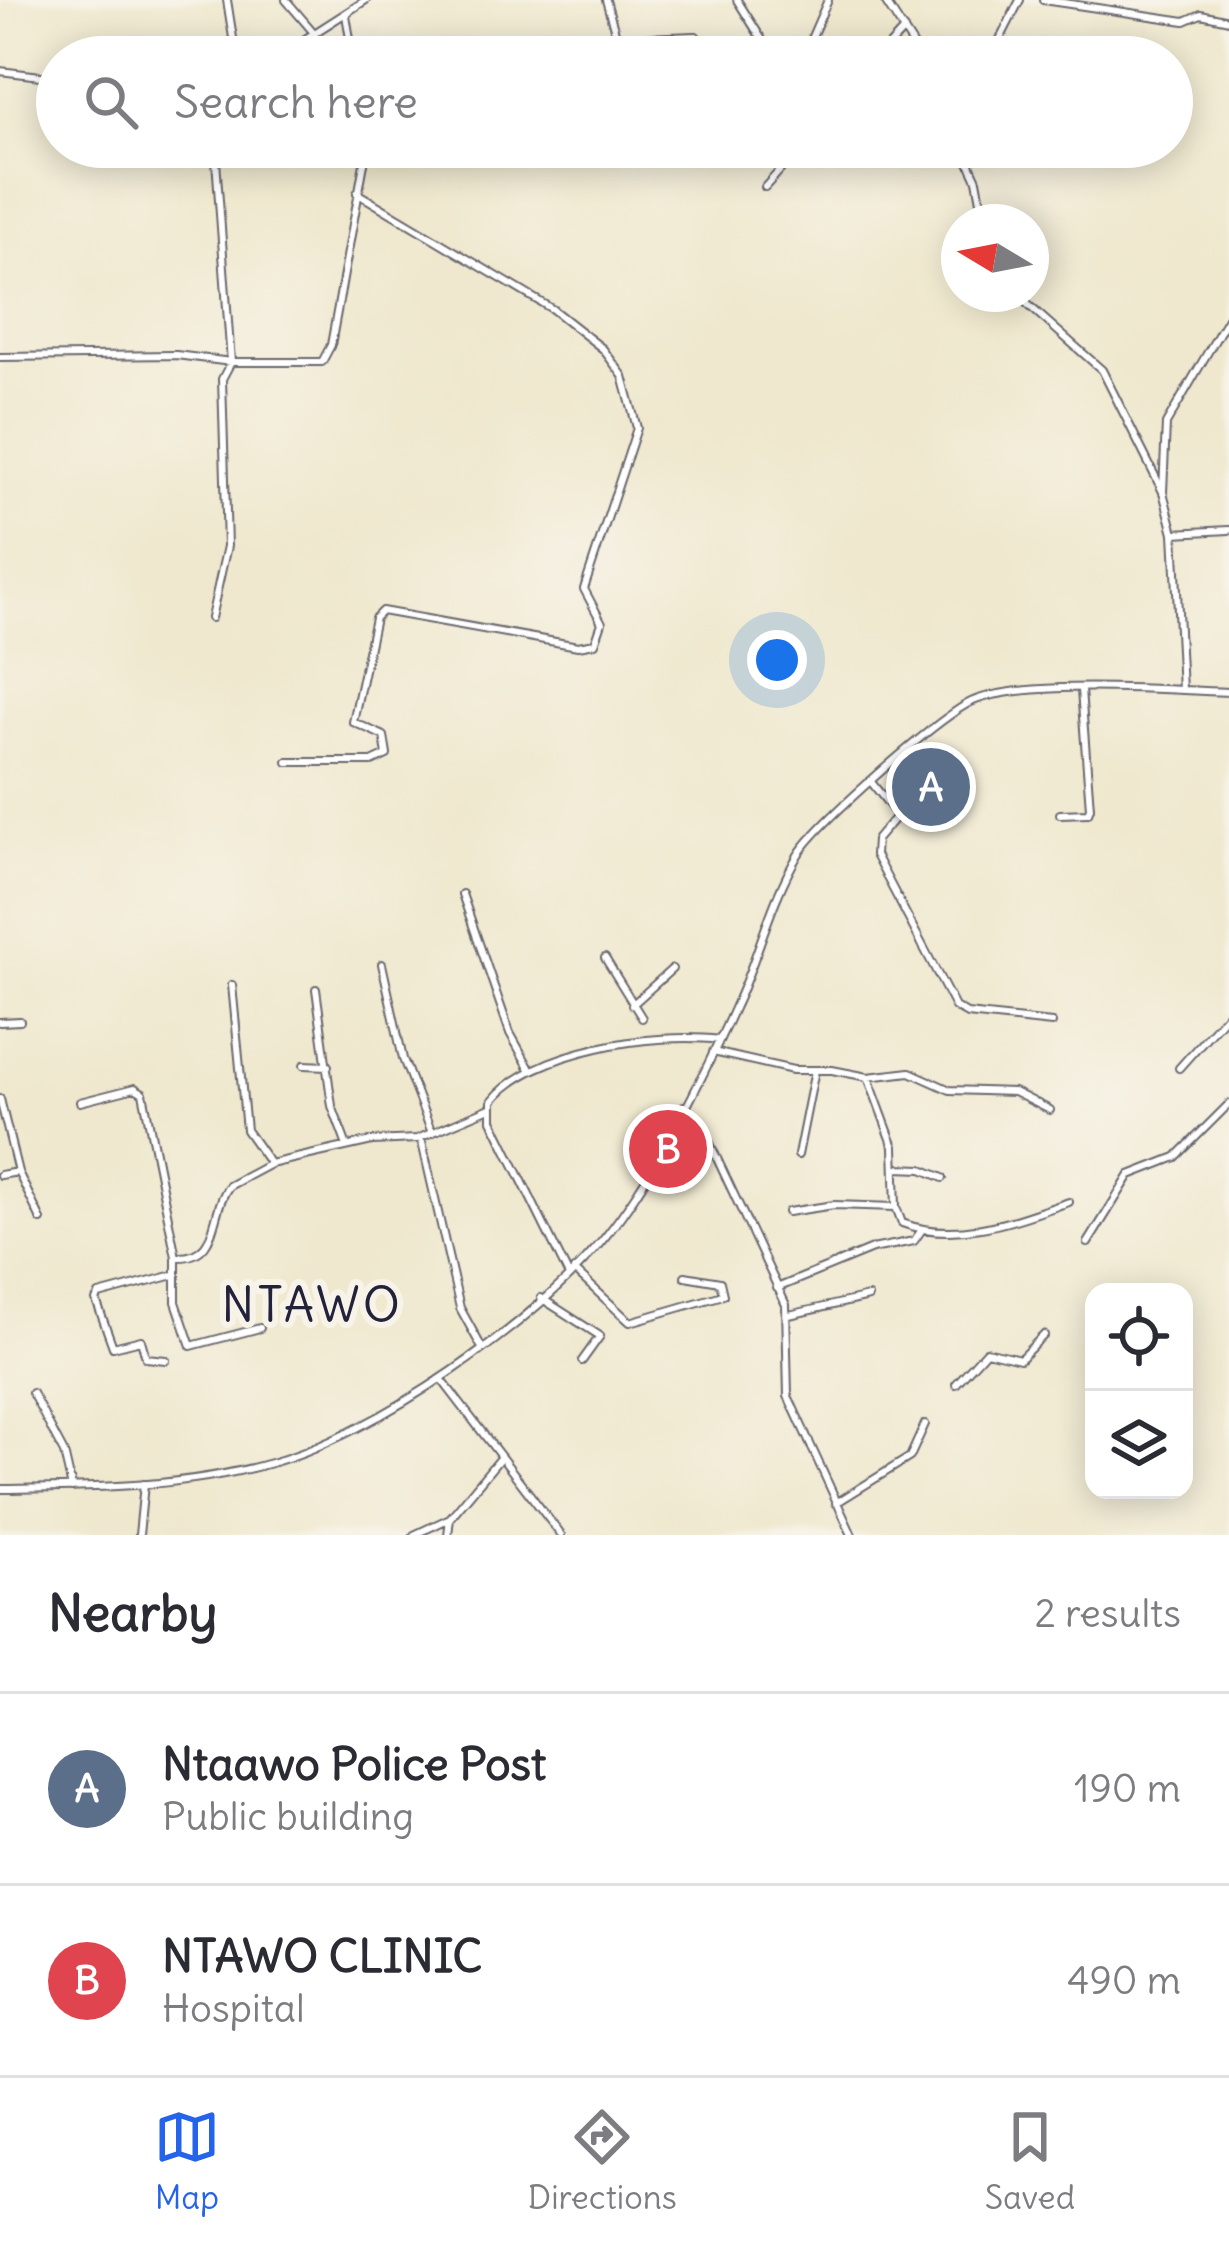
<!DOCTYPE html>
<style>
:root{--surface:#fff;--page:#f2f2f3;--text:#2b2b33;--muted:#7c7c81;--line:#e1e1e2;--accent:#2563eb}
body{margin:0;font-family:Delius,sans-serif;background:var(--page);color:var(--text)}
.controls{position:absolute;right:36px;bottom:36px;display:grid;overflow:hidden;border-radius:24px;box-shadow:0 6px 30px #0003}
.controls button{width:108px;height:108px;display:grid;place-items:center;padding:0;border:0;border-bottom:3px solid var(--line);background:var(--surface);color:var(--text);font:60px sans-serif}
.compass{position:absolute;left:941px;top:204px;width:108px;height:108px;border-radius:50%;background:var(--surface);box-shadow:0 6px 30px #0003;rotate:280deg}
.you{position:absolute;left:777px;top:660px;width:42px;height:42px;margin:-30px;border:9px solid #fff;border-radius:50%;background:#1a73e8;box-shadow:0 0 0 18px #1a73e833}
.badge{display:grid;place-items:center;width:78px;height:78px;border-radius:50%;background:var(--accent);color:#fff;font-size:39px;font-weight:700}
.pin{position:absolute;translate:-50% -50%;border:6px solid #fff;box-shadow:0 3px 12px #0006}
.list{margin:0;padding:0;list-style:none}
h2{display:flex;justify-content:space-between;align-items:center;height:156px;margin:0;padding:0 48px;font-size:51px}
h2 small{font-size:39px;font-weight:400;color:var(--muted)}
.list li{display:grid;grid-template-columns:78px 1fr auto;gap:36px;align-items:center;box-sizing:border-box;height:192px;padding:0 48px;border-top:3px solid var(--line)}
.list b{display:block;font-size:45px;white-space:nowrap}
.list p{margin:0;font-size:39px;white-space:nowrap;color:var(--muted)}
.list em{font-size:39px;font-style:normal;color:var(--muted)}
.icon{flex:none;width:66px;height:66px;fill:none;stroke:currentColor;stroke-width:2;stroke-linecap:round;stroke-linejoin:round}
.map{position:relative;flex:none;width:1229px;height:1535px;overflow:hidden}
.search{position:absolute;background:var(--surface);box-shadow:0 6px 30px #0003;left:36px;right:36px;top:36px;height:132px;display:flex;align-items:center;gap:30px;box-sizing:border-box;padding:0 42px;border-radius:66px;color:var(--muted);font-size:45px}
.sheet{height:540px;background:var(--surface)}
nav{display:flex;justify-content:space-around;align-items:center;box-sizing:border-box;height:168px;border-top:3px solid var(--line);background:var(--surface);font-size:33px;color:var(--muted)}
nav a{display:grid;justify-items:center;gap:6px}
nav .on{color:var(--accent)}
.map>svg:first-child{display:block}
</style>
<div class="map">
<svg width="1229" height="1535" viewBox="0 0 1229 1535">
<rect width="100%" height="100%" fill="#f7f3e8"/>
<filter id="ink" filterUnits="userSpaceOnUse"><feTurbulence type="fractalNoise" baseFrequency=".00833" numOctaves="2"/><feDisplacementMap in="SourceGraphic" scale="24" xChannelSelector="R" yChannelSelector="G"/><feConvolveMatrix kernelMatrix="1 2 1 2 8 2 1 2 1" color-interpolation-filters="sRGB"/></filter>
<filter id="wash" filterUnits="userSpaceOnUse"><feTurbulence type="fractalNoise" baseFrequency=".004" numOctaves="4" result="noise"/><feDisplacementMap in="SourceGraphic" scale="48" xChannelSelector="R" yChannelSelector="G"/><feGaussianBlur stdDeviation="2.7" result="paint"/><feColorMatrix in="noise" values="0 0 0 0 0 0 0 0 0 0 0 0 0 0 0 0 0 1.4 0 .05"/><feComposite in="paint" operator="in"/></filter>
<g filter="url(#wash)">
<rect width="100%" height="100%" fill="#efe8ce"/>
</g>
<g filter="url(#ink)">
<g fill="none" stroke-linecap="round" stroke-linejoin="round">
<g stroke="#6a676e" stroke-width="10">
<path id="minor" d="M227 0 236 57
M286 0 315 34
M606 0 617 39 696 36
M737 0 773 57
M1043 0 1185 21 1201 14 1229 20
M346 15 353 57
M803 57 828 0
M879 57 904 30
M991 57 1020 0
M765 187 801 147
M0 357 176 355 231 362H322L331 345 367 147
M1163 492 1166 424 1229 316
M1174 533 1229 530
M211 618 227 546 222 379 231 362 215 147
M288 762H372L387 755 384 736 353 722 375 618 382 611 578 646 595 643 602 623 584 589 637 428 623 376 603 349 552 309 357 193
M872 783 897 815 876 840 875 855 955 1007 967 1014 1052 1023
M1060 814 1088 813 1090 808 1081 690
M462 894 510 1033 530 1069
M605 958 642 1018
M382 964 403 1059 432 1133
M232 985 246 1130 270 1164 372 1141 417 1139 490 1108
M316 989 332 1106 347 1146
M632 1005 672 969
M0 1022 20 1021
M713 1052 793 1070H832L868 1077 910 1072 950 1090 1014 1092 1050 1110
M304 1065 328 1066
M1179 1068 1229 1012
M868 1077 894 1147 896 1207 902 1223C957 1244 1016 1220 1069 1202
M0 1099 18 1172
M80 1102 135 1088 143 1093 176 1257C221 1259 209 1212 229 1186L270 1164
M684 1106 705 1133 786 1305 788 1396 852 1535
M421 1138 460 1308 482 1348
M798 1155 815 1070
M897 1168 922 1169 943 1178
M0 1175 18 1172 41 1220
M788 1212 834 1205 896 1207
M1088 1243 1130 1175 1176 1157 1229 1104
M176 1257V1302L191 1346 260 1328
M574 1270 630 1322 723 1295 720 1282 685 1276
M568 1274 492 1120V1101C533 1049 656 1032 719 1040
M777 1288 872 1249 914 1241 921 1231
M541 1298 600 1336 582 1361
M789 1315 868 1297
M166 1360 146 1358 141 1340 113 1347 96 1300 99 1295 174 1275
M956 1384 986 1351 1020 1359 1044 1335
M32 1393 64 1453 72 1488
M836 1503 910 1457 925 1424
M139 1535 144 1484
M414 1535 450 1518 500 1458
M448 1535 450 1518"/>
</g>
<g stroke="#6a676e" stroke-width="10">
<path id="tertiary" d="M884 0 921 57
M277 57 366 0
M0 71 57 78
M962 147 977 180 985 222
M1016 294 1102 370 1163 492 1174 533 1182 690
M442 1380 561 1535
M0 1489C90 1488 183 1488 271 1463 375 1435 539 1321 606 1236 656 1173 702 1080 735 1006 758 958 770 902 798 855 818 823 932 724 967 704 1014 678 1171 690 1229 692"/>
</g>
<use href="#minor" stroke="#fff" stroke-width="6"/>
<use href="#tertiary" stroke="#fff" stroke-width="6"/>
</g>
</g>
<g text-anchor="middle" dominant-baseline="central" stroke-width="12" stroke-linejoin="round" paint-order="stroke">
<g font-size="48" letter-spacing="3" fill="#22223b" stroke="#f7f3e8">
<text x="312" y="1305">NTAWO</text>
</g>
</g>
</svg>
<div class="controls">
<button><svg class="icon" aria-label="locate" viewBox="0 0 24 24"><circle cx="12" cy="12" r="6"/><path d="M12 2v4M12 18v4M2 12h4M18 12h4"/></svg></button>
<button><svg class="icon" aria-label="layers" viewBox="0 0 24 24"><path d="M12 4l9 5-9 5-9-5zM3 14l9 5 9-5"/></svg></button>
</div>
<svg class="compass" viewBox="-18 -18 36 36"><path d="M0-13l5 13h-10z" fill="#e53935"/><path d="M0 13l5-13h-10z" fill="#7c7c81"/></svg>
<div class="you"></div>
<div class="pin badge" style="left:931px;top:787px;background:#5c6f8a">A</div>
<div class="pin badge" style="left:668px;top:1149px;background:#e0444e">B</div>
<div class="search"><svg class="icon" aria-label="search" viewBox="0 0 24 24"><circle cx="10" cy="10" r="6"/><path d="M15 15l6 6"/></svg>Search here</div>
</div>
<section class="sheet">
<h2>Nearby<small>2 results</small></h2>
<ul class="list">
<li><span class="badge" style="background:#5c6f8a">A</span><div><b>Ntaawo Police Post</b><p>Public building</p></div><em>190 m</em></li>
<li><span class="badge" style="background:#e0444e">B</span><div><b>NTAWO CLINIC</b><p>Hospital</p></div><em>490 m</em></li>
</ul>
</section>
<nav>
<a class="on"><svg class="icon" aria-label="map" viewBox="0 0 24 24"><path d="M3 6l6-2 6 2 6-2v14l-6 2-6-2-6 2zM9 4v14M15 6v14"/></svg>Map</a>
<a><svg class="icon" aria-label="directions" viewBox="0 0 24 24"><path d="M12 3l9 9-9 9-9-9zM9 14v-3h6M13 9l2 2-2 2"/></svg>Directions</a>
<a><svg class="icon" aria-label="saved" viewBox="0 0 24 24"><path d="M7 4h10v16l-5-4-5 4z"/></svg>Saved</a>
</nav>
